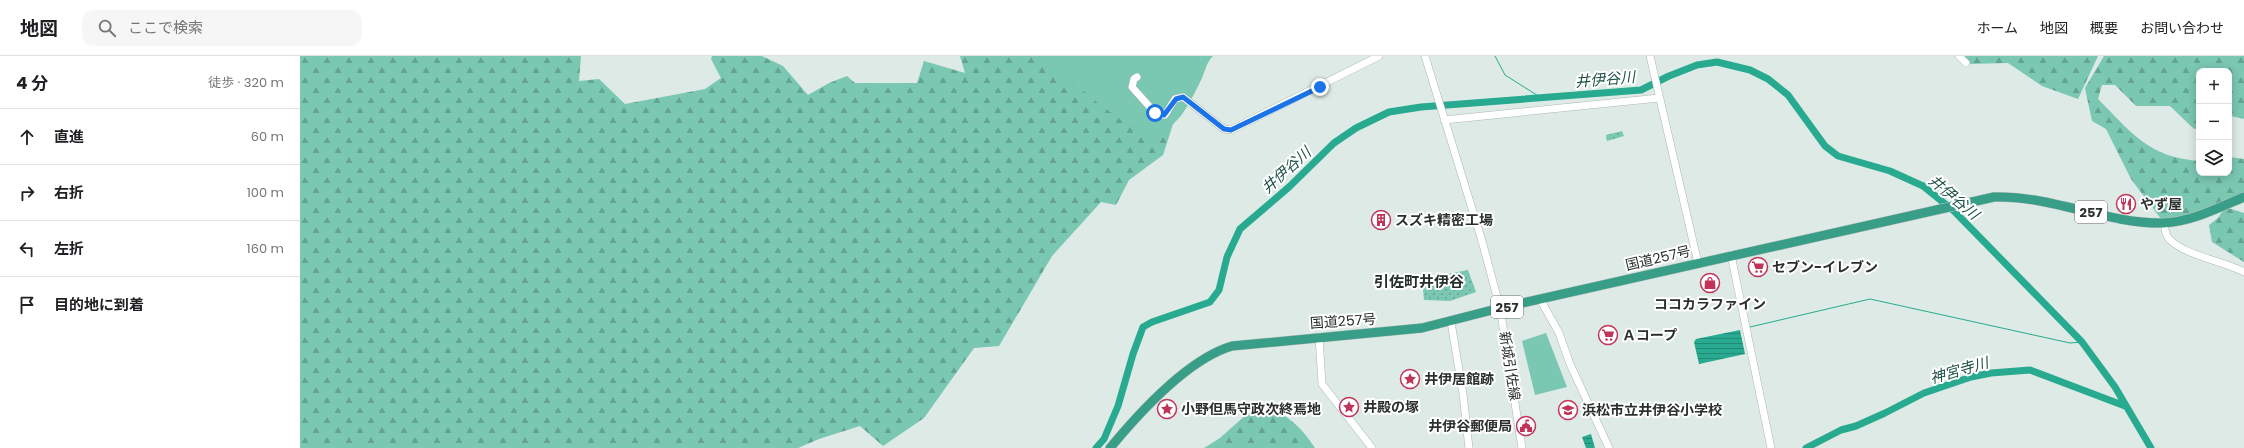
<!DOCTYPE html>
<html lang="ja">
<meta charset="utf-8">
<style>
:root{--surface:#fff;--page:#f6f6f6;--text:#202124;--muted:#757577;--line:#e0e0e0}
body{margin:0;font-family:Poppins,"Noto Sans JP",sans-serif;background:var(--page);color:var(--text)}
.controls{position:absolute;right:12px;top:12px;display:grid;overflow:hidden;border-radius:8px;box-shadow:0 2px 10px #0003}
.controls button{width:36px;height:36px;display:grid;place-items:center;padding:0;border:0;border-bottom:1px solid var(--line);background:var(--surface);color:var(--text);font:20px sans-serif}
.stop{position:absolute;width:12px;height:12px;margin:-9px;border:3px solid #1a73e8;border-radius:50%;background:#fff}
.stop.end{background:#1a73e8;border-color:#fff;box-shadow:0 1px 4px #0008}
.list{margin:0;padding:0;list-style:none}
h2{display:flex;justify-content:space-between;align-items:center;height:52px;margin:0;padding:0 16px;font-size:17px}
h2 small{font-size:13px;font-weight:400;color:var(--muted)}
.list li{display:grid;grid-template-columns:26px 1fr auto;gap:12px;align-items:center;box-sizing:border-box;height:56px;padding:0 16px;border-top:1px solid var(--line)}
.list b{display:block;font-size:15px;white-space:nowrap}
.list em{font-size:13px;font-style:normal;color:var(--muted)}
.icon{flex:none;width:22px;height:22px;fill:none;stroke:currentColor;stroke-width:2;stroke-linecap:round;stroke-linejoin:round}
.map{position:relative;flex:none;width:1944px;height:392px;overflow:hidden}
header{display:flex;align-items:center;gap:24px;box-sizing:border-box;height:56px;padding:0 20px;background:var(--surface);border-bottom:1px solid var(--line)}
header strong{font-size:19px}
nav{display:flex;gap:22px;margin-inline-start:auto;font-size:14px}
.search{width:280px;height:36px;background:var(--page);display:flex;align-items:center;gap:10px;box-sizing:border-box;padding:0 14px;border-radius:12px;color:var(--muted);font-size:15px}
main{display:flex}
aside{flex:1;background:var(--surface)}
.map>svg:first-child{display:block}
</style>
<header>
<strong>地図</strong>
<div class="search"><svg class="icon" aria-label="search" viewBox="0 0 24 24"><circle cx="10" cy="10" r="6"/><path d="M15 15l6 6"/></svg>ここで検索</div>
<nav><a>ホーム</a><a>地図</a><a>概要</a><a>お問い合わせ</a></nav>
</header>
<main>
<aside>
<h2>4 分<small>徒歩 · 320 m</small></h2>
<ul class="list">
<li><svg class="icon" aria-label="ahead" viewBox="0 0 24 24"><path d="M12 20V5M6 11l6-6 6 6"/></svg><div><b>直進</b></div><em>60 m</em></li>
<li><svg class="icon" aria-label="right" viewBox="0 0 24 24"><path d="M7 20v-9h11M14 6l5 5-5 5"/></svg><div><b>右折</b></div><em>100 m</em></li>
<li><svg class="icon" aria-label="left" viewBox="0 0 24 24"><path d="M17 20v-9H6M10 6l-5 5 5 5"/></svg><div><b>左折</b></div><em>160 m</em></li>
<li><svg class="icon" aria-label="arrive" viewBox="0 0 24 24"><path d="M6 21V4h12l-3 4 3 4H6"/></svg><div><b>目的地に到着</b></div></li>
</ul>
</aside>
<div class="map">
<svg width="1944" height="392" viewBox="0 0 1944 392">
<defs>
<pattern id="grass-dots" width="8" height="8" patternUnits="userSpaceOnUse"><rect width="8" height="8" fill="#7ac7b2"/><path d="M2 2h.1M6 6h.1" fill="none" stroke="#64a291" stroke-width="1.8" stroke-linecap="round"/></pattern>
<pattern id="forest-firs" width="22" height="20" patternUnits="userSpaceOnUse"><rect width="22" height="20" fill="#7ac7b2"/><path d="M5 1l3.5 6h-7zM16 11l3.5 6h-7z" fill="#64a291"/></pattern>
<pattern id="water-rules" width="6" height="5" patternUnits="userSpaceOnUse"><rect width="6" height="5" fill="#27aa8f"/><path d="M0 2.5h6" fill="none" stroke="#228b75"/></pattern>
</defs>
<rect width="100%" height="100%" fill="#ddeae5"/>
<path fill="url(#grass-dots)" d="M1322 75 1324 80 1307 85 1306 79Z
M1168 214 1176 236 1150 245 1124 244 1122 223Z"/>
<path fill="url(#forest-firs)" d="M0 0H281L279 25 299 23 325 48 405 33 421 22 411 3 412 0H462L483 10 508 39 529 27 547 20 555 27H617L624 5 665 17 660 0H783L875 62 863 99 829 124 816 149 801 146 752 200 699 290 674 292 624 362 583 390 560 370 519 383 498 392H0Z
M1661 0H1798L1778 43 1742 30 1708 7 1668 8Z
M1804 0H1944V63L1931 60 1929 63V15H1899V72L1894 73 1870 50H1836L1815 29H1802L1798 43C1832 77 1848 101 1899 105V117H1929V101L1944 103V137L1894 158 1864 167 1831 123 1806 73 1792 65 1785 32Z
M1925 151 1944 157V206L1912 186 1909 169 1918 162Z
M971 353C990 360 1004 375 1015 392H904L920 382 948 357Z"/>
<path fill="#7ac7b2" d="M747 0H913C906 7 906 13 902 22 897 33 890 46 883 57 876 67 861 80 848 79 832 77 768 22 751 9Z
M1246 277 1267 331 1235 339 1222 285Z"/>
<path fill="url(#water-rules)" d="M1440 274 1445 298 1399 308 1394 286 1396 283Z
M1291 378 1295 392H1286L1282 381Z"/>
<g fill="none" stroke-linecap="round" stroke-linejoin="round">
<path stroke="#27aa8f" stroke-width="1" d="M1195 0 1205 19 1240 41
M1450 271 1570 243 1770 287 1782 286"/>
<path stroke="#27aa8f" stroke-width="7" d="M796 392 804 383 818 350 833 298 843 271 852 266 910 246 919 234 927 201 940 173 989 131 1034 87 1056 72 1089 56 1121 51 1341 34 1369 20 1397 9 1417 6 1450 14 1468 23 1488 39 1525 90 1538 100 1590 115 1623 130 1654 155 1782 286 1815 331 1851 392
M1506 392 1541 374 1556 370 1585 357 1624 337 1671 321 1691 317 1730 314 1825 350"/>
<g stroke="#acb8b4" stroke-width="8">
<path id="secondary" d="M1125 0 1182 185 1200 252 1222 392
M1350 0 1398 207
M1659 0 1666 7
M837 21 834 23 832 31 857 59H865L875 43 883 41 924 73 931 74 1079 0
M1144 64 1359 42
M1864 167C1865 173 1865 179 1870 184 1887 200 1923 205 1944 216
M1431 199 1471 392
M1240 243 1259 277 1270 308 1309 392
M1151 266 1163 338 1169 392
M1019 281 1022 328 1072 392"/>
</g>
<g stroke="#c4c5c5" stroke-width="10">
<path id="highway" d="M810 392C839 357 888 303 932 290L1122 272 1200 252 1694 141C1751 139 1806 168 1863 167 1891 166 1918 152 1944 141"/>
</g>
<use href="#secondary" stroke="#fff" stroke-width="7"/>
<use href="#highway" stroke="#399e87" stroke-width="9"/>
</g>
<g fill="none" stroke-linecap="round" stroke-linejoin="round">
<path stroke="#1a73e8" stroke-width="5" d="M855 57 864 59 876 43 883 41 924 73 931 74 1020 31"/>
</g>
<defs>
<g id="restaurant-ring" transform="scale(1)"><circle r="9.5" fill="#fff" stroke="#c23358" stroke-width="1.5"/><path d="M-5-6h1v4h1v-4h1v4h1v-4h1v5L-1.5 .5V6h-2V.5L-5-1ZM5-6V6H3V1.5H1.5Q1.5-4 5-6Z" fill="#c23358"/></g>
<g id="building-ring" transform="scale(1)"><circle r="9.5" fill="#fff" stroke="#c23358" stroke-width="1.5"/><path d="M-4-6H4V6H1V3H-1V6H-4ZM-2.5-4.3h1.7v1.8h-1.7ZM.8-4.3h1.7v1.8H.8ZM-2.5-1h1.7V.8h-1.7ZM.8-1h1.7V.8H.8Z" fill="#c23358"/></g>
<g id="supermarket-ring" transform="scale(1)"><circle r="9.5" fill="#fff" stroke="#c23358" stroke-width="1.5"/><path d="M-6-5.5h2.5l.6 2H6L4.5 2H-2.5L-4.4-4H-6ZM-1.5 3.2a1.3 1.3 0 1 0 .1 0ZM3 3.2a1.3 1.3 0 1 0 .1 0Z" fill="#c23358"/></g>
<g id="shop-ring" transform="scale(1)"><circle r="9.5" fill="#fff" stroke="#c23358" stroke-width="1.5"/><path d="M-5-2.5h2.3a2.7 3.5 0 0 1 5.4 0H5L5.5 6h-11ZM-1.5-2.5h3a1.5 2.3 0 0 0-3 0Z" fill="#c23358"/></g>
<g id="sight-ring" transform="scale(1)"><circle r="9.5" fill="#fff" stroke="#c23358" stroke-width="1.5"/><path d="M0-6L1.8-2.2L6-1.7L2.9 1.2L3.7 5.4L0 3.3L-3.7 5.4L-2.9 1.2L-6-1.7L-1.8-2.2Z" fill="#c23358"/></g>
<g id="school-ring" transform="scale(1)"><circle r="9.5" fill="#fff" stroke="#c23358" stroke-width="1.5"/><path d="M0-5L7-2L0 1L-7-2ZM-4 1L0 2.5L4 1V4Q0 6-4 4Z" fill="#c23358"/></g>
<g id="civic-ring" transform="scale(1)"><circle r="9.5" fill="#fff" stroke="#c23358" stroke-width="1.5"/><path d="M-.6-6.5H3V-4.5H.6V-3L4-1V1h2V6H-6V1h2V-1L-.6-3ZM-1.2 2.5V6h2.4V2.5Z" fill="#c23358"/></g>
</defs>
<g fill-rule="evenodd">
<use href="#restaurant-ring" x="1826" y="148"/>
<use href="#building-ring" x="1081" y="164"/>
<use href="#supermarket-ring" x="1458" y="211"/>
<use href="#shop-ring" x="1410" y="227"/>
<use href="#supermarket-ring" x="1308" y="279"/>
<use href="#sight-ring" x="1110" y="323"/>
<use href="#sight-ring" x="1049" y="351"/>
<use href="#sight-ring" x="867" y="353"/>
<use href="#school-ring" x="1268" y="354"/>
<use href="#civic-ring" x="1226" y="370"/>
</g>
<g text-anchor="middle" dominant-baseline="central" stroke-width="4" stroke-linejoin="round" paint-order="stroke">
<g fill="#fff" stroke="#6b6e6d" stroke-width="1">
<rect x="1775" y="145" width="32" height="22" rx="3"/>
<rect x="1191" y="240" width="32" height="22" rx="3"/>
</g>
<g font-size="13" font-weight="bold" fill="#2b302f">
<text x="1791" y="156">257</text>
<text x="1207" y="251">257</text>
</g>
<g font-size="14" font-weight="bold" fill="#2b302f" stroke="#fff" text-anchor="start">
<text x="1840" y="148">やず屋</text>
<text x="1095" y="164">スズキ精密工場</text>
<text x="1472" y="211">セブン-イレブン</text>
<text x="1410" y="248" text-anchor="middle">ココカラファイン</text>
<text x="1322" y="279">Ａコープ</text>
<text x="1124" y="323">井伊居館跡</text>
<text x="1063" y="351">井殿の塚</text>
<text x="881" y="353">小野但馬守政次終焉地</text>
<text x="1282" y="354">浜松市立井伊谷小学校</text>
<text x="1212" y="370" text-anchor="end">井伊谷郵便局</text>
</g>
<g font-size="14" fill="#2b302f" stroke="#fff">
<text transform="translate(1358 202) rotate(-13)">国道257号</text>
<text transform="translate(1043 265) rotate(-4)">国道257号</text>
<text transform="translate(1210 310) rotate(81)">新城引佐線</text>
</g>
<g font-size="15" font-style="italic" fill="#205347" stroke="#fff">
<text transform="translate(1305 23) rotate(-5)">井伊谷川</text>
<text transform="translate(986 114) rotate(-42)">井伊谷川</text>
<text transform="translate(1654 141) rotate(40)">井伊谷川</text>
<text transform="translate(1659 314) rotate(-16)">神宮寺川</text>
</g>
<g font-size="15" font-weight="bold" fill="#252f2c" stroke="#fff">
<text x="1119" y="225">引佐町井伊谷</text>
</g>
</g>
</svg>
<div class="controls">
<button>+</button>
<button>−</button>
<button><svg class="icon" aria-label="layers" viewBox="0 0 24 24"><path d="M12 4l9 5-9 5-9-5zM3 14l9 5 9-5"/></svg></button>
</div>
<div class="stop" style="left:855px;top:57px"></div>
<div class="stop end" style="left:1020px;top:31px"></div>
</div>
</main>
